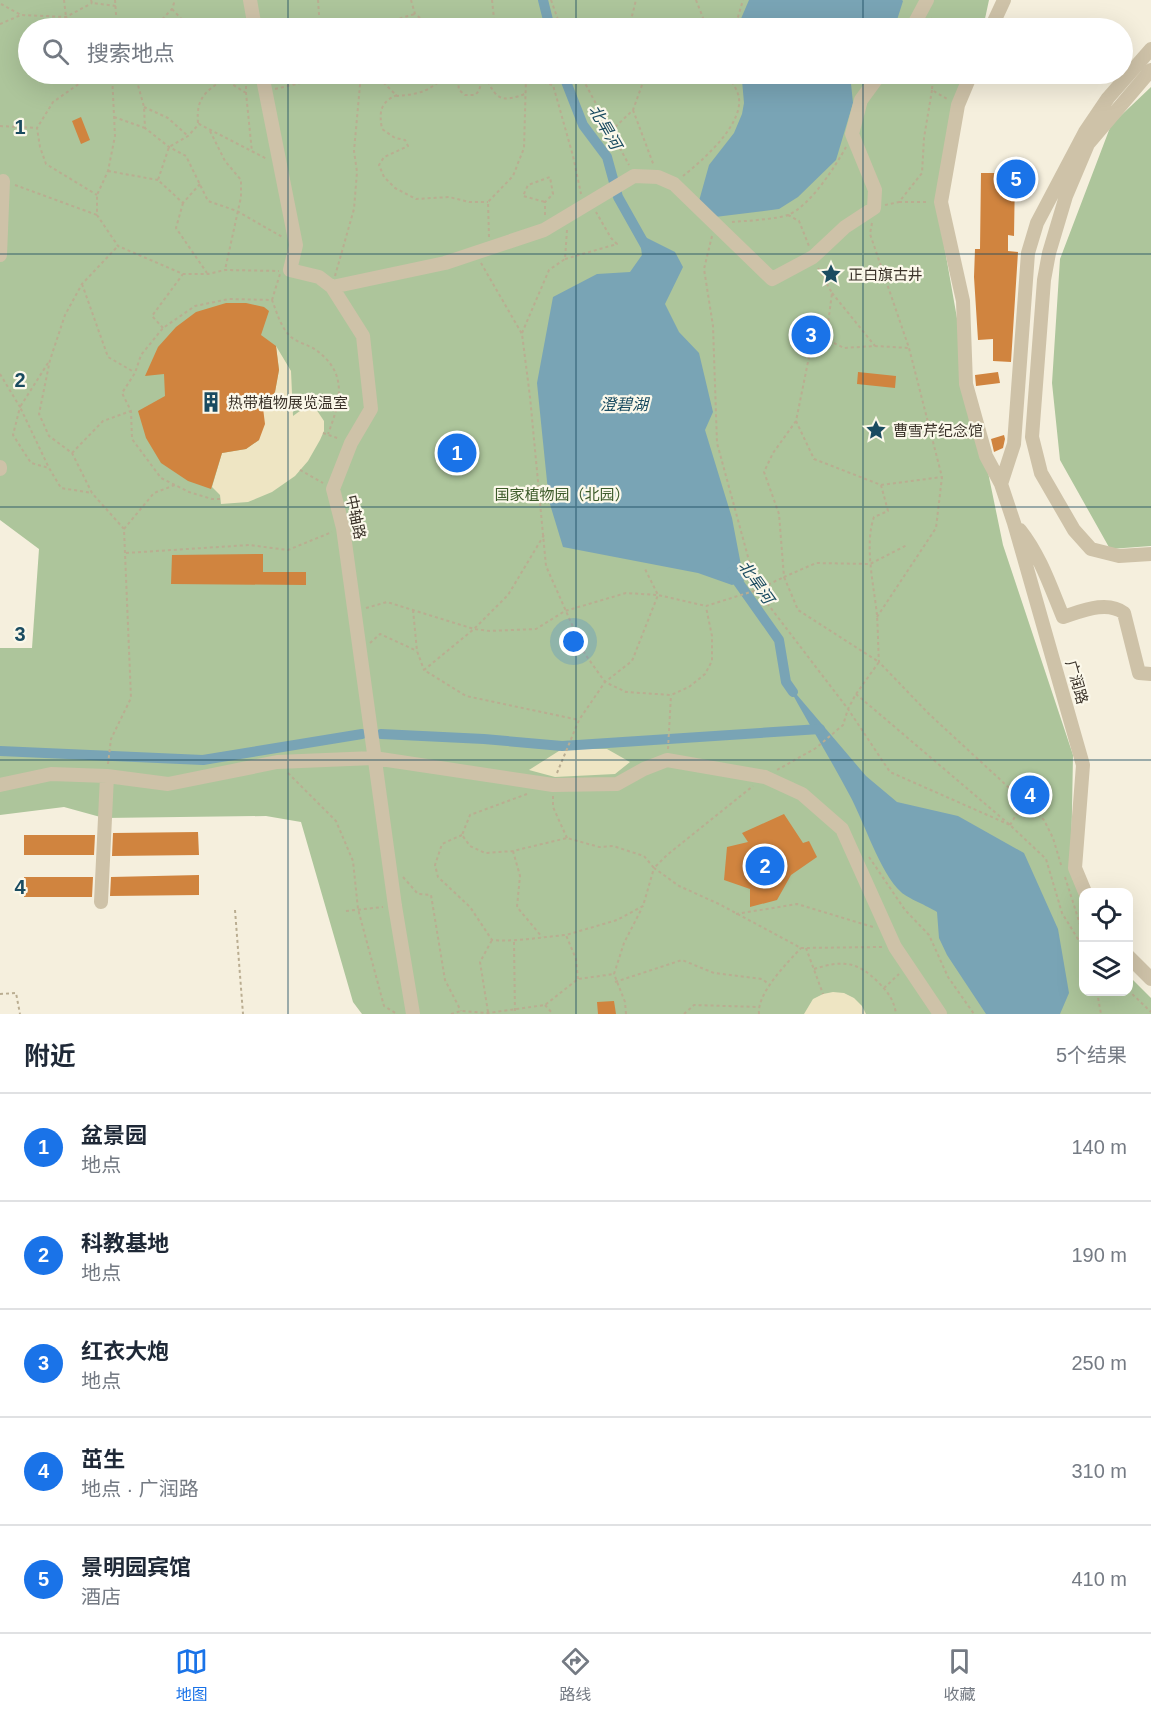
<!DOCTYPE html>
<html lang="zh">
<meta charset="utf-8">
<style>
:root{--surface:#fff;--page:#f2f2f3;--text:#1f2937;--muted:#747a83;--line:#e0e1e3;--accent:#1a73e8}
body{margin:0;font-family:Helvetica,"Noto Sans SC",sans-serif;background:var(--page);color:var(--text)}
.controls{position:absolute;right:18px;bottom:18px;display:grid;overflow:hidden;border-radius:12px;box-shadow:0 6px 24px #0002}
.controls button{width:54px;height:54px;display:grid;place-items:center;padding:0;border:0;border-bottom:2px solid var(--line);background:var(--surface);color:var(--text);font:30px sans-serif}
.you{position:absolute;left:574px;top:642px;width:21px;height:21px;margin:-15px;border:4px solid #fff;border-radius:50%;background:#1a73e8;box-shadow:0 0 0 9px #1a73e833}
.badge{display:grid;place-items:center;width:39px;height:39px;border-radius:50%;background:var(--accent);color:#fff;font-size:20px;font-weight:700}
.pin{position:absolute;translate:-50% -50%;border:3px solid #fff;box-shadow:0 2px 6px #0006}
.list{margin:0;padding:0;list-style:none}
h2{display:flex;justify-content:space-between;align-items:center;height:78px;margin:0;padding:0 24px;font-size:26px}
h2 small{font-size:20px;font-weight:400;color:var(--muted)}
.list li{display:grid;grid-template-columns:39px 1fr auto;gap:18px;align-items:center;box-sizing:border-box;height:108px;padding:0 24px;border-top:2px solid var(--line)}
.list b{display:block;font-size:22px;white-space:nowrap}
.list p{margin:0;font-size:20px;white-space:nowrap;color:var(--muted)}
.list em{font-size:20px;font-style:normal;color:var(--muted)}
.icon{flex:none;width:33px;height:33px;fill:none;stroke:currentColor;stroke-width:2;stroke-linecap:round;stroke-linejoin:round}
.map{position:relative;flex:none;width:1151px;height:1014px;overflow:hidden}
.search{position:absolute;background:var(--surface);box-shadow:0 6px 24px #0002;left:18px;right:18px;top:18px;height:66px;display:flex;align-items:center;gap:15px;box-sizing:border-box;padding:0 21px;border-radius:33px;color:var(--muted);font-size:22px}
.sheet{height:618px;background:var(--surface)}
nav{display:flex;justify-content:space-around;align-items:center;box-sizing:border-box;height:84px;border-top:2px solid var(--line);background:var(--surface);font-size:16px;color:var(--muted)}
nav a{display:grid;justify-items:center;gap:3px}
nav .on{color:var(--accent)}
.map>svg:first-child{display:block}
</style>
<div class="map">
<svg width="1151" height="1014" viewBox="0 0 1151 1014">
<rect width="100%" height="100%" fill="#f5efdd"/>
<path fill="#adc59b" d="M0 0H989L983 28H28V74H965L936 199 961 341 1003 545 1073 755 1071 864 1083 904 1084 992H1128L1129 976 1151 998V1014H362L353 1002 301 822 266 816 104 818 64 807 0 815V648H32L39 549 0 520Z
M1151 87V546L1110 549 1060 460 1052 383 1060 259 1111 125Z"/>
<path fill="#eee5c3" d="M276 346 291 371 293 416 304 408 316 409 324 421V431L320 440 308 461 295 476 272 492 248 502 221 504 220 495 212 487 222 453 246 449 259 440 263 408 275 392 279 370Z
M562 749H607L630 762 615 774 555 777 529 770Z
M833 992 844 993 854 998 862 1006 866 1014H804L813 999 823 994Z"/>
<path fill="#79a4b5" d="M749 0H902L903 1 897 20 891 28H735L740 21Z
M733 74H850L853 103 836 160 798 197 779 209 715 217 699 201 709 165 734 133 742 114 744 103 742 80Z
M639 234 675 252 683 267 665 304 679 332 699 353 713 412 705 430 732 518 744 581 732 585 698 573 563 547 549 501 537 383 553 297 597 274 630 272 642 255Z
M786 682 866 776 897 802 958 816 1024 853 1058 929 1069 993 1060 1014H986L947 955 939 938 937 912C928 906 907 898 901 892 880 873 864 821 849 794 829 756 806 720 786 682Z"/>
<g fill="none" stroke-linecap="round" stroke-linejoin="round">
<path stroke="#79a4b5" stroke-width="10" d="M543 0 550 28
M563 74 583 125 607 157 618 197 645 245
M731 572 779 640 786 682 793 692
M381 734 484 739 562 746 820 729
M0 751 203 760 362 734"/>
</g>
<path fill="#d0843f" d="M81 117 90 140 81 144 72 121Z
M981 173H1015L1014 236 1008 235V251L1018 252 1011 362 993 361V339L978 340 974 277 975 249H980Z
M226 303H246L264 307 269 311 261 335 276 346 279 370 275 392 263 408 265 424 259 440 246 449 222 453 211 489 188 481 161 463 146 438 138 411 165 396 164 374 145 376 158 347 176 327 196 312Z
M858 372 896 376 895 388 857 384Z
M998 372 1000 383 976 386 975 375Z
M1004 435 1005 439 1003 448 994 452 991 439Z
M263 554V572H306V585L171 584 172 555Z
M784 814 803 843 809 841 817 857 791 875 777 900 750 907V889L724 880 727 847 748 842 742 833Z
M198 832 199 855 112 856 113 833Z
M24 835H95L94 855H24Z
M199 875V895L110 896 111 877Z
M24 877H93L92 897H24Z
M614 1001 616 1014H598L597 1002Z"/>
<g fill="none" stroke-linecap="round" stroke-linejoin="round">
<path stroke="#baad91" stroke-width="2" stroke-dasharray="3 3" stroke-linecap="butt" d="M64 0 66 17 71 28
M91 0 92 3 116 6
M115 0 117 28
M318 0 320 28
M411 0 415 14 433 28
M492 0 495 28
M551 0 561 28
M696 0 707 28
M1 4 21 15
M172 9 190 28
M931 18 935 28
M0 24 21 15 66 17 92 3
M154 28 172 9 175 0
M359 28 358 22 391 21 415 14
M629 28 636 0
M732 28 738 17 743 0
M93 74 53 102 37 128 40 147 46 164 97 195
M112 74 115 136 108 171 97 195V215L118 246 183 274H208L225 270 279 271
M135 74 144 107 145 128 169 147 186 156 208 201 237 211 284 238
M246 74V93L252 152
M375 74 397 96C421 94 430 91 447 74
M461 74 458 82 459 90 465 95H475L479 91 482 79
M475 74 482 79 486 77C496 101 503 102 525 94
M580 74 629 165
M933 74 932 90 949 100
M526 78 553 85 573 156 581 194
M275 89 339 74
M397 95C380 102 379 112 382 129L395 138 405 140 408 146 384 157 379 165 384 177 395 188 416 199 449 197 469 202H488
M144 107 168 118 188 136
M633 110 654 166
M114 117 145 128
M198 123C196 98 205 92 224 79L246 93
M0 126 37 128
M210 131 225 161 241 180V197L225 270
M611 131 633 110 646 74
M108 171 158 180
M683 176C702 161 747 122 738 94 736 87 730 80 727 74
M200 184 183 203 158 180 169 147 188 136 199 124 267 159
M15 185 97 215
M899 202H929
M183 203 176 228 207 273
M885 205 899 202 922 173 924 138 932 90
M545 215V202L553 194 550 177 528 185 523 196 545 202
M788 215 799 221 809 246
M732 222C745 221 778 219 788 215 810 206 835 167 846 147
M872 223 870 234 909 348 942 477 936 528 877 617
M712 236 704 269 713 326 717 443 757 590 848 709 890 772 1010 825
M489 237 488 202 513 176 524 148 526 78 522 74
M565 259 617 244 611 238 596 212
M481 263 522 334 530 397 546 566 585 654 605 682 626 692 671 695 689 687 705 674 712 661V636L706 607
M818 268 832 293 826 339 844 348 875 346 909 348
M335 276 354 209 357 172 354 151 361 74
M82 284 108 357 134 372
M832 293 875 346
M272 300 280 274
M163 328 152 316 183 274
M522 333 549 270 565 259 567 230
M826 339 809 357 796 421 814 459 881 485 942 477
M48 363 20 407 49 468
M0 374 20 407 13 435 31 463 49 468 61 488 92 493
M796 421 773 453 764 472 779 514 784 577 816 563 870 564 907 545
M932 432 971 438
M323 433 340 439
M72 453 103 421 131 411
M300 470 323 483
M881 485 888 511 874 517C864 545 874 586 877 615 878 630 878 646 879 662L929 714 1044 820 1053 838 1062 868
M220 499H212L189 492 161 478 132 439 131 411 122 393 135 373 141 355 163 328 195 306 229 299 272 300C277 313 281 328 291 337 298 343 309 345 316 350 349 374 340 402 328 434
M124 529 154 493 175 485
M544 535 508 595 474 629 424 670 466 696 579 720
M126 553 249 545 288 550 332 532
M366 608 387 602 474 629 490 631 536 629 565 611 626 593 658 595 706 606 757 590 784 577 798 610 879 662 856 694 848 709 843 725 816 748 777 770
M413 610 417 651 424 670
M370 643 380 634 417 651
M856 694 1010 825 1046 859 1062 913 1084 949
M668 749 671 695
M108 764 111 739 131 698 124 529 92 493 72 453 49 436 39 414 50 360 65 315 82 284 118 246
M288 773 336 821 353 861 358 909 384 1006 397 1014
M557 773 579 720 605 682 632 661 658 595 645 569
M527 794 470 815 462 835 470 846 485 853 513 851 567 838 599 847 613 846 644 856 654 868 667 855 753 786
M553 796V807L567 838
M1010 825 1024 802
M462 835 442 844 435 865 438 877 470 907 492 940C517 942 541 937 566 935
M513 851 520 876 517 907 542 937
M869 857 905 910 929 935 948 977 974 1014
M403 877 418 894 431 895 445 980 461 1011
M1065 877 1084 937
M235 910 243 1014
M346 911 383 907
M736 914 797 904 873 927
M514 942 515 1014
M806 948 823 994
M814 969C842 960 857 961 878 982 888 992 894 1000 896 1014
M578 979 576 959 566 935 617 920 643 906 654 868 679 886 719 904 801 948 882 947
M615 982 682 960 714 973 762 979 770 985
M884 988 899 974
M1128 990 1151 1012
M1097 992 1101 1014
M0 994 16 993 20 1014
M545 1005 553 1014
M488 1012 480 962 492 940
M451 1014 461 1011 488 1013 545 1005 578 979 614 974
M626 1014 625 1002 614 974 624 943 642 908
M684 1014 694 1005 759 1007
M759 1014C757 993 787 963 801 948"/>
<path stroke="#cec2a8" stroke-width="14" d="M250 0 255 28
M912 28 927 0
M991 28 1004 0
M1151 70 1088 144 1066 196 1049 253 1044 280 1032 437 1041 473 1074 530 1091 549 1119 556 1151 554
M262 74 296 245 290 270 319 277 332 287 363 336 371 409 351 443 333 489 343 528 395 906 413 1014
M971 74 958 105 941 202 963 301 966 384 986 456 1001 484 1014 523 1083 765 1075 868 1085 892
M0 255 3 181
M332 287 445 263 544 230 634 176 658 177 674 184 772 279 813 257 845 227 874 208 875 190 852 134 861 100 880 74
M0 467V469
M1001 484 1014 444 1028 253 1037 223 1085 132 1108 98 1151 49
M1020 530C1040 555 1051 588 1063 617 1082 611 1107 600 1124 613L1139 673 1151 674
M0 785 51 774 107 776 168 784 277 762 374 758 553 785 617 784 644 769 667 760 765 777 802 794 842 829 895 947 940 1014
M101 902 107 776
M1128 956 1151 979"/>
</g>
<path fill="none" stroke="#1a4b60" stroke-width="1.5" stroke-opacity="0.55" d="M288 0V28M576 0V28M863 0V28M288 74V1014M576 74V1014M863 74V1014M0 254H1151M0 507H1151M0 760H1151"/>
<defs>
<g id="sight-bare" transform="scale(1.62)"><path d="M0-6L1.8-2.2L6-1.7L2.9 1.2L3.7 5.4L0 3.3L-3.7 5.4L-2.9 1.2L-6-1.7L-1.8-2.2Z" fill="#1a4b60" stroke="#fbf8ea" stroke-width="2.5" paint-order="stroke"/></g>
<g id="building-bare" transform="scale(1.62)"><path d="M-4-6H4V6H1V3H-1V6H-4ZM-2.5-4.3h1.7v1.8h-1.7ZM.8-4.3h1.7v1.8H.8ZM-2.5-1h1.7V.8h-1.7ZM.8-1h1.7V.8H.8Z" fill="#1a4b60" stroke="#fbf8ea" stroke-width="2.5" paint-order="stroke"/></g>
</defs>
<g fill-rule="evenodd">
<use href="#sight-bare" x="831" y="274"/>
<use href="#building-bare" x="211" y="402"/>
<use href="#sight-bare" x="876" y="430"/>
</g>
<g text-anchor="middle" dominant-baseline="central" stroke-width="4.5" stroke-linejoin="round" paint-order="stroke">
<g font-size="15" fill="#3a3229" stroke="#fbf8ea" text-anchor="start">
<text x="848" y="274">正白旗古井</text>
<text x="228" y="402">热带植物展览温室</text>
<text x="893" y="430">曹雪芹纪念馆</text>
</g>
<g font-size="15" fill="#3d5b2a" stroke="#fbf8ea">
<text x="562" y="494">国家植物园（北园）</text>
</g>
<g font-size="15" fill="#3a3229" stroke="#fbf8ea">
<text transform="translate(356 517) rotate(78)">中轴路</text>
<text transform="translate(1077 682) rotate(74)">广润路</text>
</g>
<g font-size="16" font-style="italic" fill="#1a4b60" stroke="#fbf8ea">
<text transform="translate(605 127) rotate(60)">北旱河</text>
<text x="624" y="404">澄碧湖</text>
<text transform="translate(756 582) rotate(55)">北旱河</text>
</g>
</g>
<g font-size="20" text-anchor="middle" font-weight="bold" fill="#1a4b60" stroke="#fbf8ea" stroke-width="4.5" stroke-linejoin="round" paint-order="stroke">
<text x="20" y="134">1</text>
<text x="20" y="387">2</text>
<text x="20" y="641">3</text>
<text x="20" y="894">4</text>
</g>
</svg>
<div class="controls">
<button><svg class="icon" aria-label="locate" viewBox="0 0 24 24"><circle cx="12" cy="12" r="6"/><path d="M12 2v4M12 18v4M2 12h4M18 12h4"/></svg></button>
<button><svg class="icon" aria-label="layers" viewBox="0 0 24 24"><path d="M12 4l9 5-9 5-9-5zM3 14l9 5 9-5"/></svg></button>
</div>
<div class="you"></div>
<div class="pin badge" style="left:457px;top:453px">1</div>
<div class="pin badge" style="left:765px;top:866px">2</div>
<div class="pin badge" style="left:811px;top:335px">3</div>
<div class="pin badge" style="left:1030px;top:795px">4</div>
<div class="pin badge" style="left:1016px;top:179px">5</div>
<div class="search"><svg class="icon" aria-label="search" viewBox="0 0 24 24"><circle cx="10" cy="10" r="6"/><path d="M15 15l6 6"/></svg>搜索地点</div>
</div>
<section class="sheet">
<h2>附近<small>5个结果</small></h2>
<ul class="list">
<li><span class="badge">1</span><div><b>盆景园</b><p>地点</p></div><em>140 m</em></li>
<li><span class="badge">2</span><div><b>科教基地</b><p>地点</p></div><em>190 m</em></li>
<li><span class="badge">3</span><div><b>红衣大炮</b><p>地点</p></div><em>250 m</em></li>
<li><span class="badge">4</span><div><b>茁生</b><p>地点 · 广润路</p></div><em>310 m</em></li>
<li><span class="badge">5</span><div><b>景明园宾馆</b><p>酒店</p></div><em>410 m</em></li>
</ul>
</section>
<nav>
<a class="on"><svg class="icon" aria-label="map" viewBox="0 0 24 24"><path d="M3 6l6-2 6 2 6-2v14l-6 2-6-2-6 2zM9 4v14M15 6v14"/></svg>地图</a>
<a><svg class="icon" aria-label="directions" viewBox="0 0 24 24"><path d="M12 3l9 9-9 9-9-9zM9 14v-3h6M13 9l2 2-2 2"/></svg>路线</a>
<a><svg class="icon" aria-label="saved" viewBox="0 0 24 24"><path d="M7 4h10v16l-5-4-5 4z"/></svg>收藏</a>
</nav>
